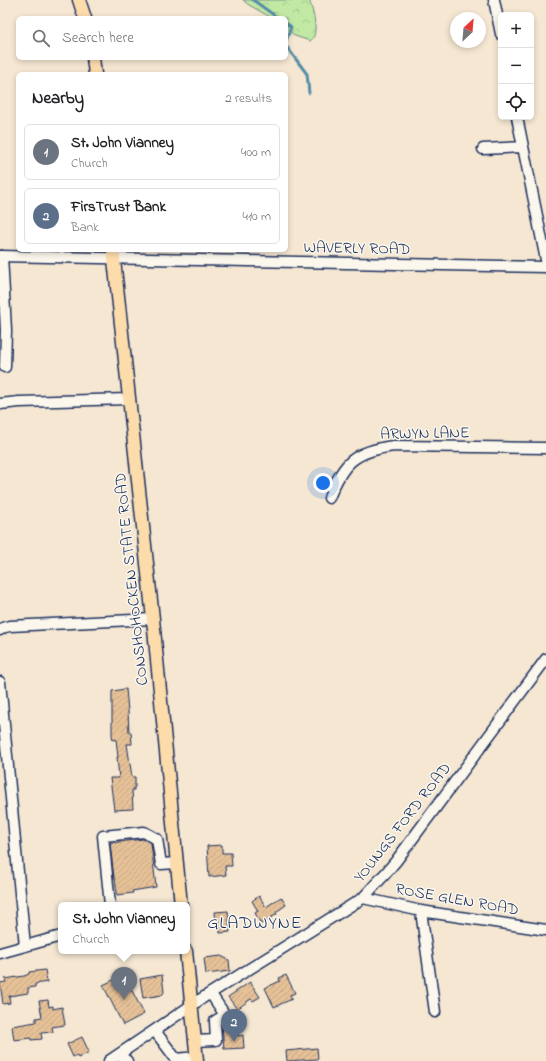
<!DOCTYPE html>
<meta charset="utf-8">
<style>
:root{--surface:#fff;--page:#f2f2f2;--text:#202124;--muted:#757577;--line:#e0e0e0;--accent:#d93025}
body{margin:0;font-family:"Indie Flower",sans-serif;background:var(--page);color:var(--text)}
.controls{position:absolute;right:12px;top:12px;display:grid;overflow:hidden;border-radius:6px;box-shadow:0 2px 6px #0003}
.controls button{width:36px;height:36px;display:grid;place-items:center;padding:0;border:0;border-bottom:1px solid var(--line);background:var(--surface);color:var(--text);font:20px sans-serif}
.compass{position:absolute;left:450px;top:12px;width:36px;height:36px;border-radius:50%;background:var(--surface);box-shadow:0 2px 6px #0003;rotate:26deg}
.you{position:absolute;left:323px;top:483px;width:14px;height:14px;margin:-10px;border:3px solid #fff;border-radius:50%;background:#1a73e8;box-shadow:0 0 0 6px #1a73e833}
.badge{display:grid;place-items:center;width:26px;height:26px;border-radius:50%;background:var(--accent);color:#fff;font-size:13px;font-weight:700}
.pin{position:absolute;translate:-50% -33px;filter:drop-shadow(0 1px 2px #0008)}
.pin::after{content:'';position:absolute;top:21px;width:14px;height:12px;background:inherit;clip-path:polygon(0 0,100% 0,50% 100%)}
.popup{position:absolute;left:58px;top:902px;width:132px;height:52px;box-sizing:border-box;display:grid;place-content:center;border-radius:6px;background:var(--surface);filter:drop-shadow(0 1px 3px #0005);font-size:13px;white-space:nowrap;color:var(--muted)}
.popup b{font-size:15px;color:var(--text)}
.popup::after{content:'';position:absolute;left:50%;top:100%;margin-left:-8px;border:8px solid transparent;border-top-color:var(--surface)}
.list{margin:0;padding:0;list-style:none}
h2{display:flex;justify-content:space-between;align-items:center;height:52px;margin:0;padding:0 16px;font-size:17px}
h2 small{font-size:13px;font-weight:400;color:var(--muted)}
.list li{display:grid;grid-template-columns:26px 1fr auto;gap:12px;align-items:center;box-sizing:border-box;height:56px;margin:0 8px 8px;padding:0 8px;border:1px solid var(--line);border-radius:6px}
.list b{display:block;font-size:15px;white-space:nowrap}
.list p{margin:0;font-size:13px;white-space:nowrap;color:var(--muted)}
.list em{font-size:13px;font-style:normal;color:var(--muted)}
.icon{flex:none;width:22px;height:22px;fill:none;stroke:currentColor;stroke-width:2;stroke-linecap:round;stroke-linejoin:round}
.map{position:relative;flex:none;width:546px;height:1061px;overflow:hidden}
.search{position:absolute;background:var(--surface);box-shadow:0 2px 6px #0003;left:16px;top:16px;width:272px;height:44px;display:flex;align-items:center;gap:10px;box-sizing:border-box;padding:0 14px;border-radius:6px;color:var(--muted);font-size:15px}
.panel{position:absolute;background:var(--surface);box-shadow:0 2px 6px #0003;left:16px;top:72px;width:272px;height:180px;border-radius:6px}
.map>svg:first-child{display:block}
</style>
<div class="map">
<svg width="546" height="1061" viewBox="0 0 546 1061">
<defs>
<pattern id="forest-crowns" width="20" height="18" patternUnits="userSpaceOnUse"><rect width="20" height="18" fill="#c1e9a4"/><path d="M2 6a3 3 0 1 1 6 0M12 15a3 3 0 1 1 6 0" fill="none" stroke="#a5c890"/></pattern>
<pattern id="building-hatch" width="6" height="6" patternUnits="userSpaceOnUse"><rect width="6" height="6" fill="#e6c197"/><path d="M-1 1l2-2M0 6l6-6M5 7l2-2" fill="none" stroke="#c5a685"/></pattern>
</defs>
<rect width="100%" height="100%" fill="#f5e7d2"/>
<filter id="ink" filterUnits="userSpaceOnUse"><feTurbulence type="fractalNoise" baseFrequency=".025" numOctaves="2"/><feDisplacementMap in="SourceGraphic" scale="8" xChannelSelector="R" yChannelSelector="G"/><feConvolveMatrix kernelMatrix="1 2 1 2 8 2 1 2 1" color-interpolation-filters="sRGB"/></filter>
<g filter="url(#ink)">
<path fill="url(#forest-crowns)" stroke="#6e8c81" d="M243 0H309C313 10 320 35 310 41L295 36 286 28V18H272L249 5Z"/>
<g fill="none" stroke-linecap="round" stroke-linejoin="round">
<path stroke="#568da8" stroke-width="3" d="M253 0 278 18
M286 23 291 27 286 41
M286 46 307 74 309 93"/>
</g>
<path fill="url(#building-hatch)" stroke="#1b2f5e" d="M126 689 128 711 129 732H131L132 744H127L132 777H135V787H134V790H132L133 809 114 810 110 778H119L117 757H118L116 739 113 740 112 735V691Z
M143 839 151 843 156 887 132 891 133 893 117 895 115 878H114L110 843Z
M222 845V853H231L232 866H225L226 875 209 877 207 846Z
M259 896 266 907 281 897 286 905 276 912 277 914 261 924 255 913 258 911 252 901Z
M228 911 230 932 220 933 219 921 216 922 215 912Z
M221 956 229 960 230 971 206 974 204 958Z
M45 970 47 982 35 984V987L28 988V993L9 996 10 1003 3 1004 0 983 6 982 5 979 24 976 29 974V972Z
M124 975 144 1014 123 1025 103 985Z
M162 975 164 992 162 995 143 998 140 979Z
M286 975 295 993 290 995 292 999 274 1007 265 988 280 981 279 978Z
M250 982 260 997 253 1001 251 999 237 1009 228 997Z
M48 1000 49 1007 53 1006V1009L62 1007 65 1025 52 1027 53 1032 41 1033 42 1039 31 1040V1038L14 1040 12 1026 36 1022V1018L42 1017 39 1001Z
M237 1023 238 1036 243 1035 244 1048 224 1049 222 1024Z
M82 1037 89 1052 78 1058 77 1055 73 1057 67 1044Z
M317 1048 318 1059 287 1061 286 1051Z"/>
<g fill="none" stroke-linecap="round" stroke-linejoin="round">
<g stroke="#1b2f5e" stroke-width="13">
<path id="minor" d="M494 0 501 34
M517 117 546 260
M483 149 523 147
M0 256 546 267
M2 256 6 330 5 367
M0 404 19 402 129 399
M329 498C343 462 355 451 394 446L546 448
M0 630 5 627 10 626 153 619
M0 682 25 946
M363 898 421 911 546 930
M110 905 103 836 144 832 157 839 161 864 177 863
M421 911 435 1012
M0 953 61 936
M155 1031 176 1059 196 1057
M195 1041 216 1040 215 1021 225 1015 211 994
M119 1055 127 1061
M109 1061 201 999 363 898 385 874 396 861 546 659"/>
</g>
<g stroke="#1b2f5e" stroke-width="15">
<path id="major" d="M79 0 85 18
M93 58 95 74
M113 250 153 619 181 905
M186 951 197 1061"/>
</g>
<use href="#minor" stroke="#fbf7ec" stroke-width="10"/>
<use href="#major" stroke="#fddcac" stroke-width="12"/>
</g>
</g>
<g text-anchor="middle" dominant-baseline="central" stroke-width="3" stroke-linejoin="round" paint-order="stroke">
<g font-size="16" fill="#1b2f5e" stroke="#fbf7ec">
<text transform="translate(357 249) rotate(1)">WAVERLY ROAD</text>
<text transform="translate(425 434) rotate(-1)">ARWYN LANE</text>
<text transform="translate(132 579) rotate(-96)">CONSHOHOCKEN STATE ROAD</text>
<text transform="translate(403 823) rotate(-52)">YOUNGS FORD ROAD</text>
<text transform="translate(457 900) rotate(10)">ROSE GLEN ROAD</text>
</g>
<g font-size="18" letter-spacing="1" fill="#1b2f5e" stroke="#fbf7ec">
<text x="255" y="924">GLADWYNE</text>
</g>
</g>
</svg>
<div class="controls">
<button>+</button>
<button>−</button>
<button><svg class="icon" aria-label="locate" viewBox="0 0 24 24"><circle cx="12" cy="12" r="6"/><path d="M12 2v4M12 18v4M2 12h4M18 12h4"/></svg></button>
</div>
<svg class="compass" viewBox="-18 -18 36 36"><path d="M0-13l5 13h-10z" fill="#e53935"/><path d="M0 13l5-13h-10z" fill="#757577"/></svg>
<div class="you"></div>
<div class="pin badge" style="left:124px;top:1000px;background:#6b7280">1</div>
<div class="popup"><b>St. John Vianney</b>Church</div>
<div class="pin badge" style="left:234px;top:1042px;background:#5c6f8a">2</div>
<div class="search"><svg class="icon" aria-label="search" viewBox="0 0 24 24"><circle cx="10" cy="10" r="6"/><path d="M15 15l6 6"/></svg>Search here</div>
<section class="panel">
<h2>Nearby<small>2 results</small></h2>
<ul class="list">
<li><span class="badge" style="background:#6b7280">1</span><div><b>St. John Vianney</b><p>Church</p></div><em>400 m</em></li>
<li><span class="badge" style="background:#5c6f8a">2</span><div><b>FirsTrust Bank</b><p>Bank</p></div><em>410 m</em></li>
</ul>
</section>
</div>
